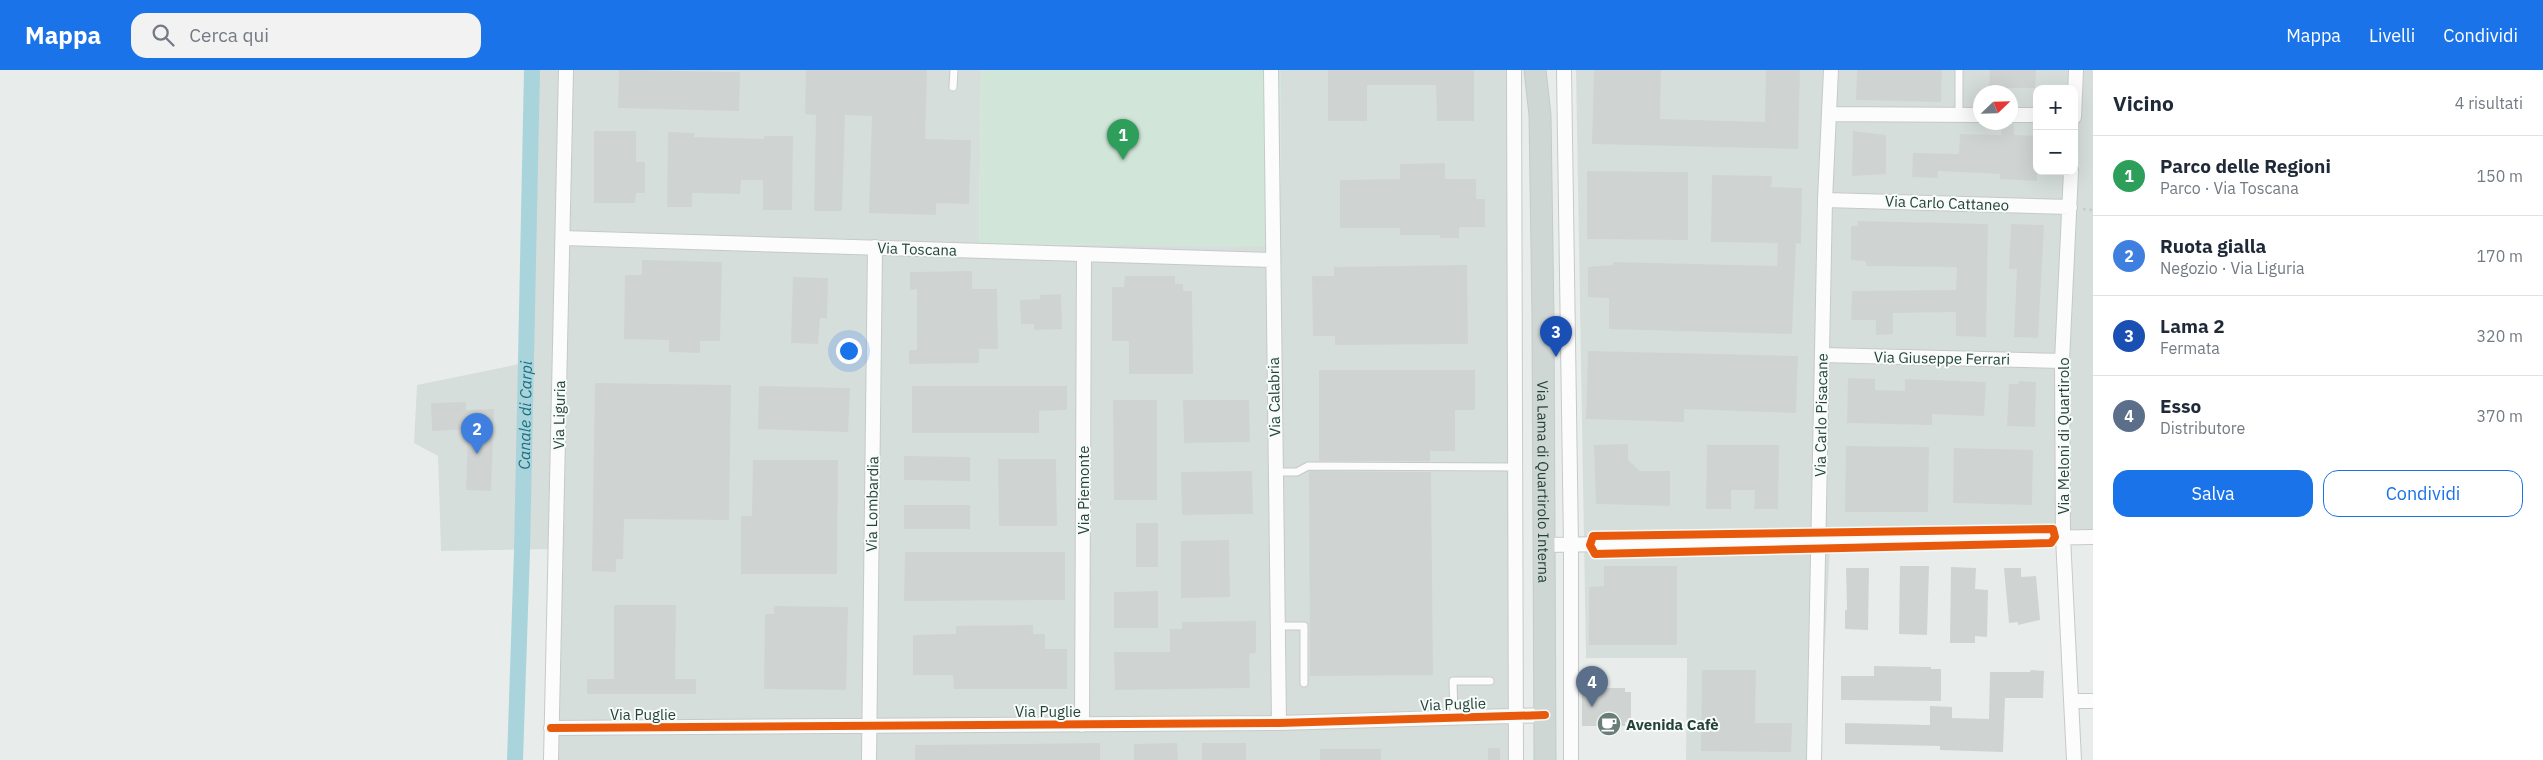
<!DOCTYPE html>
<html lang="it">
<meta charset="utf-8">
<style>
:root{--surface:#fff;--page:#f2f2f3;--text:#1f2937;--muted:#747a83;--line:#e0e1e3;--accent:#1a73e8}
body{margin:0;font-family:"IBM Plex Sans",sans-serif;background:var(--page);color:var(--text)}
.controls{position:absolute;right:15px;top:15px;display:grid;overflow:hidden;border-radius:10px;box-shadow:0 5px 20px #0002}
.controls button{width:45px;height:45px;display:grid;place-items:center;padding:0;border:0;border-bottom:1px solid var(--line);background:var(--surface);color:var(--text);font:25px sans-serif}
.compass{position:absolute;left:1973px;top:15px;width:45px;height:45px;border-radius:50%;background:var(--surface);box-shadow:0 5px 20px #0002;rotate:67deg}
.you{position:absolute;left:848px;top:280px;width:18px;height:18px;margin:-12px;border:4px solid #fff;border-radius:50%;background:#1a73e8;box-shadow:0 0 0 8px #1a73e833}
.badge{display:grid;place-items:center;width:32px;height:32px;border-radius:50%;background:var(--accent);color:#fff;font-size:16px;font-weight:700}
.pin{position:absolute;translate:-50% -41px;filter:drop-shadow(0 1px 2px #0008)}
.pin::after{content:'';position:absolute;top:26px;width:18px;height:15px;background:inherit;clip-path:polygon(0 0,100% 0,50% 100%)}
.list{margin:0;padding:0;list-style:none}
h2{display:flex;justify-content:space-between;align-items:center;height:65px;margin:0;padding:0 20px;font-size:21px}
h2 small{font-size:16px;font-weight:400;color:var(--muted)}
.list li{display:grid;grid-template-columns:32px 1fr auto;gap:15px;align-items:center;box-sizing:border-box;height:80px;padding:0 20px;border-top:1px solid var(--line)}
.list b{display:block;font-size:19px;white-space:nowrap}
.list p{margin:0;font-size:16px;white-space:nowrap;color:var(--muted)}
.list em{font-size:16px;font-style:normal;color:var(--muted)}
.actions{display:flex;gap:10px;padding:15px 20px}
.actions a{flex:1;padding:11px 0;border:1px solid var(--accent);border-radius:15px;text-align:center;font-size:18px;color:var(--accent)}
.actions .main{background:var(--accent);color:#fff}
.icon{flex:none;width:28px;height:28px;fill:none;stroke:currentColor;stroke-width:2;stroke-linecap:round;stroke-linejoin:round}
.map{position:relative;flex:none;width:2093px;height:690px;overflow:hidden}
header{display:flex;align-items:center;gap:30px;box-sizing:border-box;height:70px;padding:0 25px;background:var(--accent);color:#fff}
header strong{font-size:24px}
nav{display:flex;gap:28px;margin-inline-start:auto;font-size:18px}
.search{width:350px;height:45px;background:var(--page);display:flex;align-items:center;gap:12px;box-sizing:border-box;padding:0 18px;border-radius:15px;color:var(--muted);font-size:19px}
main{display:flex}
aside{flex:1;background:var(--surface)}
.map>svg:first-child{display:block}
</style>
<header>
<strong>Mappa</strong>
<div class="search"><svg class="icon" aria-label="search" viewBox="0 0 24 24"><circle cx="10" cy="10" r="6"/><path d="M15 15l6 6"/></svg>Cerca qui</div>
<nav><a>Mappa</a><a>Livelli</a><a>Condividi</a></nav>
</header>
<main>
<div class="map">
<svg width="2093" height="690" viewBox="0 0 2093 690">
<rect width="100%" height="100%" fill="#e8edeb"/>
<path fill="#d6dedb" fill-rule="evenodd" d="M537 0H981L979 174 1280 176 1281 0H1515L1514 690H546L550 479 441 481 438 386 414 373 417 315 529 292Z
M1576 0H2093V462L1830 477 1819 690H1686L1687 588H1586ZM2037 19H2074V101H2037ZM1980 22H2010V52H1980Z"/>
<path fill="#d1e6d8" d="M981 0H1281L1280 176 979 174Z"/>
<g fill="none" stroke-linecap="round" stroke-linejoin="round">
<path stroke="#a9d4db" stroke-width="16" id="s1" d="M515 690 522 481 532 0"/>
</g>
<path fill="#cfd4d2" d="M619 0 740 2 739 41 618 38Z
M806 0H927L925 69 971 70 969 134 936 133V145L869 143 872 46 845 45 842 141H814L816 45 805 44Z
M1328 0H1474V51H1437L1436 15H1367V51H1328Z
M1594 0H1661L1660 49 1765 52 1766 0H1800L1798 79 1592 74Z
M1857 0H1942L1941 32 1856 30Z
M1990 0H2036L2035 18H1989Z
M2002 54H2014V65L2037 66V111L2000 109V104L1938 101V108L1912 107 1913 83 1959 84 1960 64 2001 65Z
M594 61H636V92H645V123H636L635 133H594Z
M1853 61 1886 65V104L1852 106Z
M668 62 694 63V67L764 69V66H793L792 140H763V110H741L740 124 692 123V137H667Z
M1445 93V109H1476V129H1485V157H1459V168H1440V165H1400V158H1340V110L1400 109V94Z
M1587 101 1688 102V170L1587 169Z
M1712 105 1772 106 1771 117 1802 118 1801 174 1796 173 1792 264 1609 259V228L1588 227V197L1613 195V192L1777 196 1778 173 1711 172Z
M1858 151 1988 154 1986 267 1956 266V242L1893 243V264L1876 265V250H1851L1852 221 1956 220 1957 197 1866 196V191L1851 190V156H1858Z
M2011 154 2044 155 2038 268 2014 267 2017 199H2009Z
M642 190 722 192 720 271H700V283L669 282V270L624 269 625 205H642Z
M1467 195 1468 274 1335 275V266H1313L1312 206H1334V197Z
M972 201V219H997L998 279H979V293L909 294V280H917V219L910 220V202Z
M1125 206H1175V214H1183V221H1192L1193 304H1129V271H1112V217H1124Z
M793 207 828 208 827 248H820L818 274 791 273Z
M1061 224 1062 259 1034 260V254H1021L1020 230 1040 229V225Z
M1588 281 1798 286 1796 343 1684 339V352L1586 349Z
M1319 300H1475V340H1455V381H1430V391H1319Z
M1848 308 1875 309V320L1905 321V309L1986 312 1984 346 1932 344V355L1847 353Z
M2019 311 2036 312 2035 357 2007 356 2009 314H2019Z
M595 313 731 315 729 450 624 449 623 489H616V502L592 501Z
M759 316 850 318 848 362 758 359Z
M912 316H1067V340L1039 341V363H912Z
M1113 330H1157V430H1114Z
M1183 330H1249L1250 372 1184 373Z
M466 332V340L494 339 491 421 466 420 468 359 432 361 431 333Z
M1628 374V390L1640 401H1670V436L1596 434 1594 375Z
M1707 375H1779L1778 439H1754L1755 420H1731V439H1706Z
M1846 376 1929 377 1928 442H1845Z
M1954 378 2033 380 2032 435 1953 433Z
M904 386 970 387V411L904 410Z
M998 389H1056L1057 456H999Z
M753 390H838L837 504H741V446H752Z
M1252 401 1253 444 1182 445 1181 402Z
M1309 401 1431 402 1433 605 1310 606Z
M904 435H970V459H904Z
M1136 453H1158V497H1136Z
M1229 470 1230 527 1181 528V471Z
M905 482H1065V530L904 531Z
M1604 496H1677V575H1589V517L1604 516Z
M1900 496H1929L1927 565 1899 564Z
M1951 497 1976 498 1975 519 1988 520 1987 567 1975 566V573H1950Z
M1846 498H1869L1868 560 1845 559V540H1847Z
M2004 498H2021V507L2036 506 2040 550 2018 555V552L2009 553Z
M1158 521V558H1114V522Z
M614 535H676L675 609H696V624H587V609H614Z
M774 536 848 537 846 620 764 619 765 544H774Z
M1256 551V583L1249 584 1250 618 1115 620 1114 582H1170V559H1182V552Z
M1033 555V564H1045V579H1067V619H954L953 605H913V565L956 564V556Z
M1874 596 1931 597V599H1941V631L1841 630V606H1874Z
M1702 600H1756L1755 653H1792L1791 682 1701 681Z
M2031 600 2044 601 2043 628H2005L2003 682 1940 680V676L1845 674V653L1930 655V636L1952 637V648L1989 649 1990 602H2030Z
M1582 618H1625V622H1631V652H1625V656H1582Z
M1100 673V690H915V675Z
M1177 673 1178 690H1134V674Z
M1202 673H1246V690H1202Z
M1488 678H1500V690H1488Z
M1320 679H1381V690H1320Z"/>
<g fill="none" stroke-linecap="round" stroke-linejoin="round">
<g stroke="#c5cac8" stroke-width="9">
<path id="service" d="M953 17 954 0
M1959 44V0
M1275 402H1297L1308 396 1515 397
M1277 556H1304V613
M1454 647 1453 611H1490"/>
</g>
<g stroke="#c5cac8" stroke-width="16">
<path id="minor" d="M1271 0 1279 653
M1514 0 1516 690
M1564 0 1571 475V690
M1829 44 1980 45
M2010 45H2037
M2074 47 2076 0
M2071 101 2062 291 2063 467 2074 690
M1825 130 2070 137
M563 168 1272 190
M1822 285 2062 291
M1544 475 2093 467
M2072 631H2093
M1082 655 1084 184
M551 658 1279 653 1545 645
M551 690 566 0
M869 690 875 177
M1814 690 1825 130 1831 0"/>
</g>
<g stroke="#c3ccc9" stroke-width="23">
<g id="primary">
<path id="s2" d="M1535 0 1540 45 1543 249 1545 690"/>
</g>
</g>
<path stroke="#c3ccca" stroke-width="2.5" stroke-dasharray="2.5 4" stroke-linecap="butt" d="M2083 139 2093 140"/>
<use href="#service" stroke="#fcfcfc" stroke-width="7"/>
<use href="#minor" stroke="#fcfcfc" stroke-width="14"/>
<use href="#primary" stroke="#cfd7d5" stroke-width="21"/>
<g stroke="#f7fbf9" stroke-width="11">
<path id="cycleway" d="M2053 459 2055 467 2051 473 1595 484 1590 475 1593 466Z
M551 658 1279 653 1545 645"/>
</g>
<use href="#cycleway" stroke="#e8590c" stroke-width="8"/>
</g>
<defs>
<g id="cafe-disc" transform="scale(1.25)"><circle r="9.5" fill="#697e78" stroke="#f7fbf9"/><path d="M-5.5-4.5H6V0H3Q3 3.5 0 3.5H-2.5Q-5.5 3.5-5.5 0ZM3-3.2v2h1.7v-2ZM-6 4.5H4V6H-6Z" fill="#fff"/></g>
</defs>
<g fill-rule="evenodd">
<use href="#cafe-disc" x="1609" y="654"/>
</g>
<g text-anchor="middle" dominant-baseline="central" stroke-width="4" stroke-linejoin="round" paint-order="stroke">
<g font-size="15" fill="#24423a" stroke="#f7fbf9">
<text transform="translate(1947 133) rotate(2)">Via Carlo Cattaneo</text>
<text transform="translate(917 179) rotate(2)">Via Toscana</text>
<text transform="translate(1942 288) rotate(1)">Via Giuseppe Ferrari</text>
<text transform="translate(1274 327) rotate(-91)">Via Calabria</text>
<text transform="translate(559 345) rotate(-89)">Via Liguria</text>
<text transform="translate(1821 345) rotate(-89)">Via Carlo Pisacane</text>
<text transform="translate(2063 366) rotate(-90)">Via Meloni di Quartirolo</text>
<text stroke="none"><textPath href="#s2" startOffset="412">Via Lama di Quartirolo Interna</textPath></text>
<text transform="translate(1083 420) rotate(-90)">Via Piemonte</text>
<text transform="translate(872 434) rotate(-89)">Via Lombardia</text>
<text transform="translate(1453 634) rotate(-2)">Via Puglie</text>
<text x="1048" y="641">Via Puglie</text>
<text x="643" y="644">Via Puglie</text>
</g>
<g font-size="15" font-weight="bold" fill="#24423a" stroke="#f7fbf9" text-anchor="start">
<text x="1626" y="654">Avenida Cafè</text>
</g>
<g font-size="16" font-style="italic" fill="#1c6f80" stroke="#f7fbf9">
<text stroke="none"><textPath href="#s1" startOffset="345">Canale di Carpi</textPath></text>
</g>
</g>
</svg>
<div class="controls">
<button>+</button>
<button>−</button>
</div>
<svg class="compass" viewBox="-18 -18 36 36"><path d="M0-13l5 13h-10z" fill="#e53935"/><path d="M0 13l5-13h-10z" fill="#747a83"/></svg>
<div class="you"></div>
<div class="pin badge" style="left:1123px;top:90px;background:#2e9e5b">1</div>
<div class="pin badge" style="left:477px;top:384px;background:#3f7fe0">2</div>
<div class="pin badge" style="left:1556px;top:287px;background:#1a4fb4">3</div>
<div class="pin badge" style="left:1592px;top:637px;background:#5c6f8a">4</div>
</div>
<aside>
<h2>Vicino<small>4 risultati</small></h2>
<ul class="list">
<li><span class="badge" style="background:#2e9e5b">1</span><div><b>Parco delle Regioni</b><p>Parco · Via Toscana</p></div><em>150 m</em></li>
<li><span class="badge" style="background:#3f7fe0">2</span><div><b>Ruota gialla</b><p>Negozio · Via Liguria</p></div><em>170 m</em></li>
<li><span class="badge" style="background:#1a4fb4">3</span><div><b>Lama 2</b><p>Fermata</p></div><em>320 m</em></li>
<li><span class="badge" style="background:#5c6f8a">4</span><div><b>Esso</b><p>Distributore</p></div><em>370 m</em></li>
</ul>
<div class="actions"><a class="main">Salva</a><a>Condividi</a></div>
</aside>
</main>
